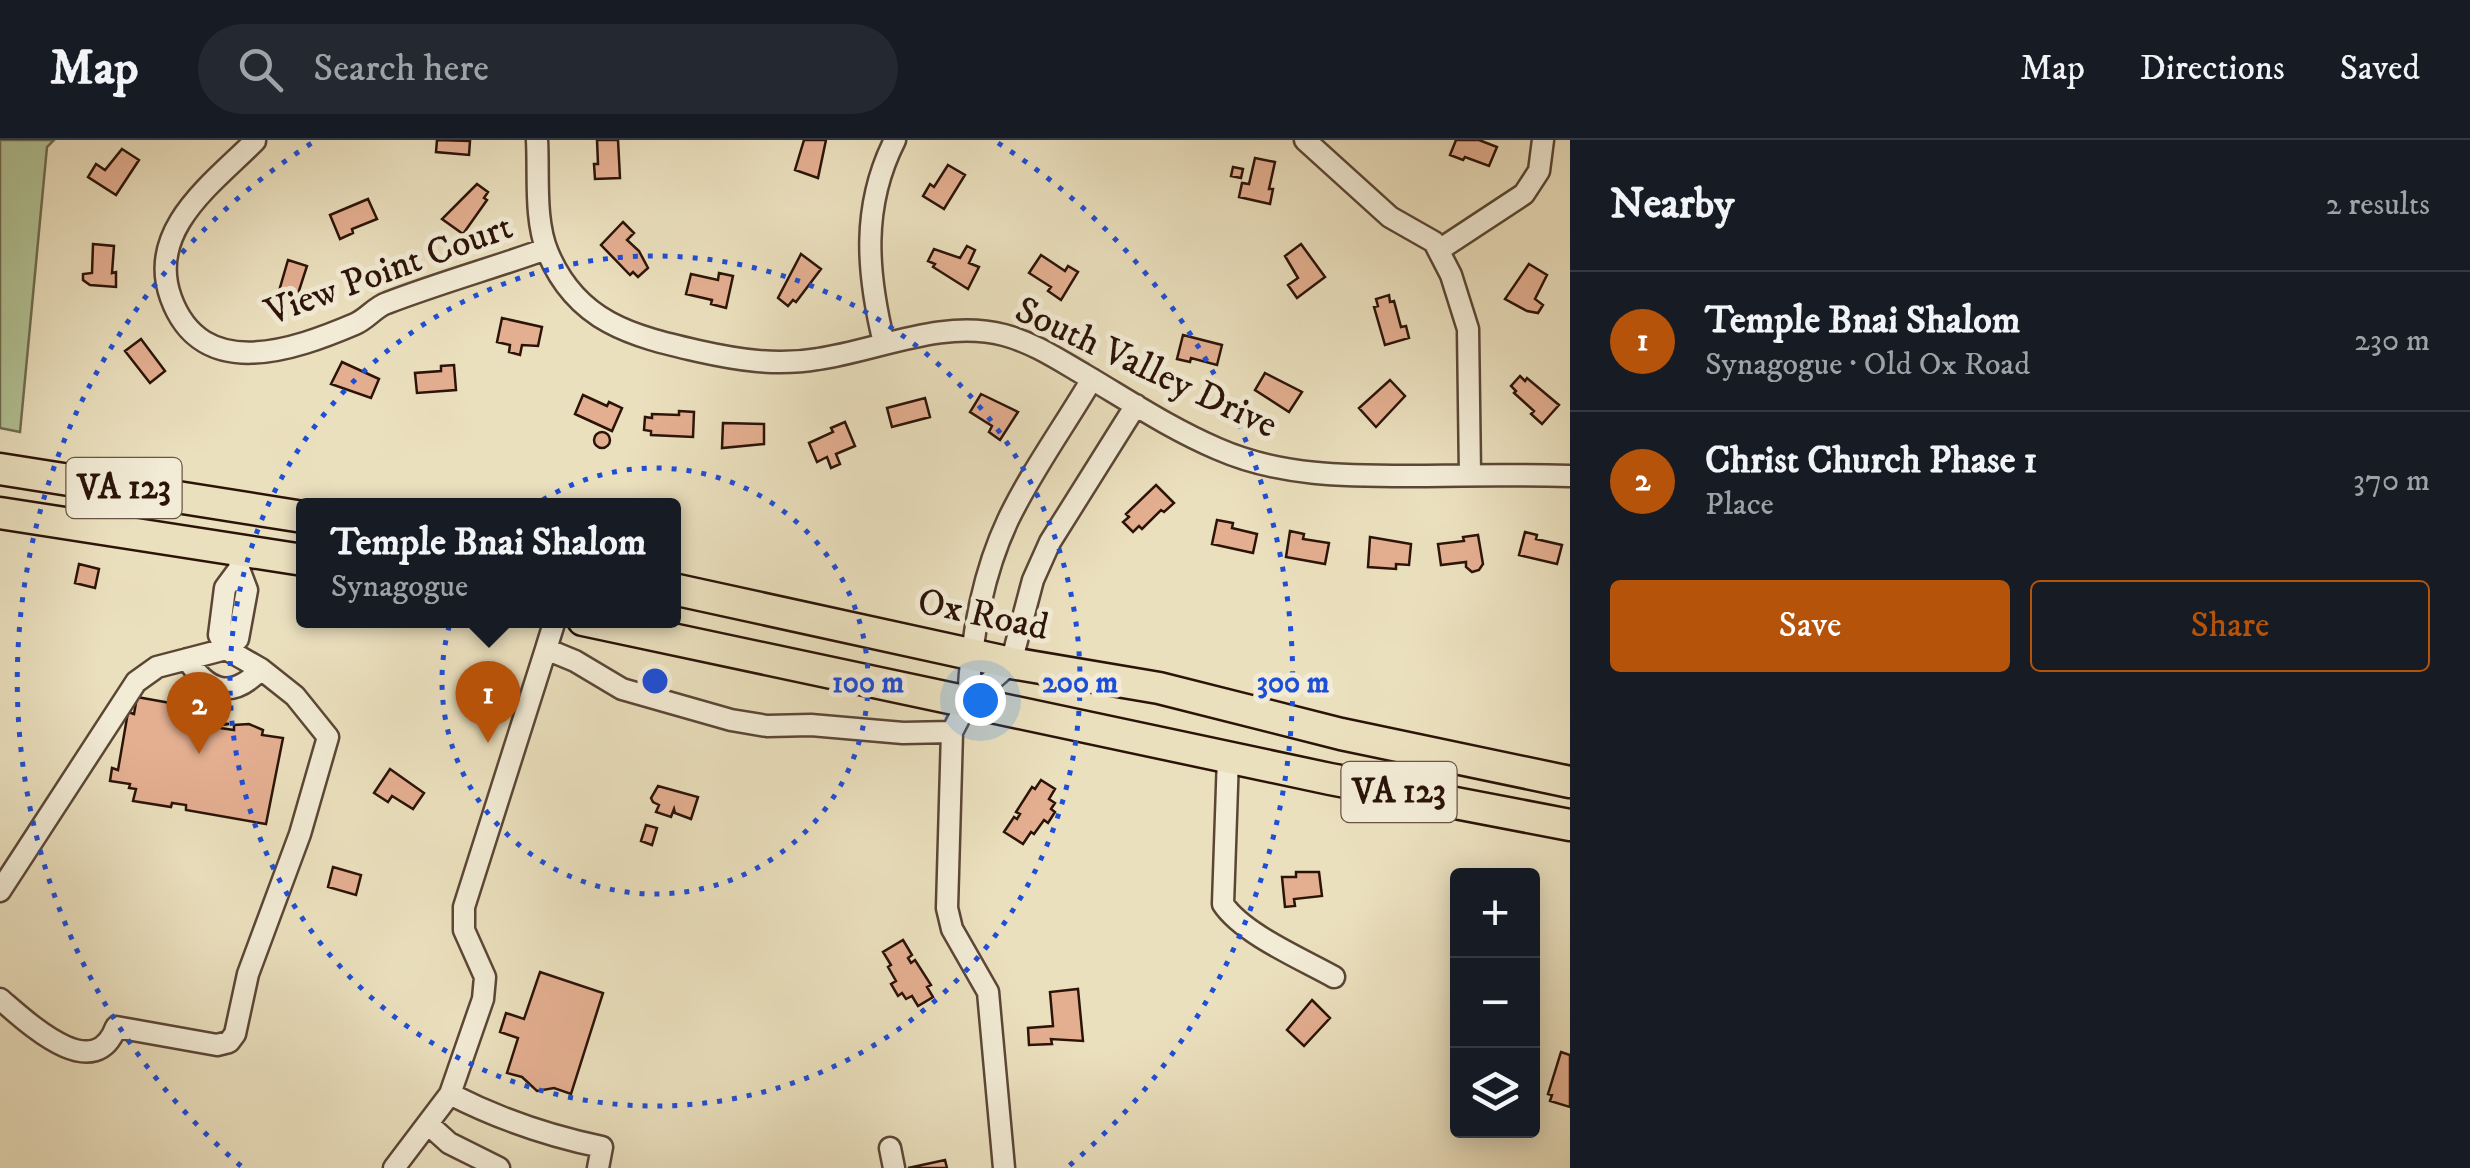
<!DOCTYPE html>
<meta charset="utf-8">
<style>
:root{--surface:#171b24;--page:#242831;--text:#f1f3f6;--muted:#9ea1a6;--line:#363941;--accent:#b45309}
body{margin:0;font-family:"IM FELL DW Pica",serif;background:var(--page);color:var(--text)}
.controls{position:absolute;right:30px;bottom:30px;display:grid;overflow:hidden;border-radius:10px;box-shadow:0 5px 25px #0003}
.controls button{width:90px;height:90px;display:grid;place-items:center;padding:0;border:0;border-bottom:2px solid var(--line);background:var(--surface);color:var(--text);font:50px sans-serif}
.you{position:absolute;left:980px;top:560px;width:35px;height:35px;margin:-25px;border:8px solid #fff;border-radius:50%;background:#1a73e8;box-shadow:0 0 0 15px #1a73e833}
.badge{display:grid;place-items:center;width:65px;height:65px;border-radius:50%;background:var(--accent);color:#fff;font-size:32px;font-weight:700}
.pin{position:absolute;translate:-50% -82px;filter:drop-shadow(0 2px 5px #0008)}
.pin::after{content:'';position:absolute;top:52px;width:35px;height:30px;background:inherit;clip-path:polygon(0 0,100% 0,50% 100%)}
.popup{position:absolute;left:296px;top:358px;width:385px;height:130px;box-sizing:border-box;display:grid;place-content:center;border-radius:10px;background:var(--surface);filter:drop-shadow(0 2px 8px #0005);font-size:32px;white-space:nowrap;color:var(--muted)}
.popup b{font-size:38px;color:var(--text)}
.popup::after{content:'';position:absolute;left:50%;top:100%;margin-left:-20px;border:20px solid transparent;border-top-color:var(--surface)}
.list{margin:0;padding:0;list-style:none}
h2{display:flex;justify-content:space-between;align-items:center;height:130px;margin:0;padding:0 40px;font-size:42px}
h2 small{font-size:32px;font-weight:400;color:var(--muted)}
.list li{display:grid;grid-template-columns:65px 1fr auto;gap:30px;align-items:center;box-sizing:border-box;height:140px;padding:0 40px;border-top:2px solid var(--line)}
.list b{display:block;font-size:38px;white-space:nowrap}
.list p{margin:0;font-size:32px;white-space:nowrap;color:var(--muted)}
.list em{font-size:32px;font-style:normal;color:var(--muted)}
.actions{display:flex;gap:20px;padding:30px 40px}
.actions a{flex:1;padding:22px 0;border:2px solid var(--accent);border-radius:10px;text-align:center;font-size:35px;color:var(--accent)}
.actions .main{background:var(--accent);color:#fff}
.icon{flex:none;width:55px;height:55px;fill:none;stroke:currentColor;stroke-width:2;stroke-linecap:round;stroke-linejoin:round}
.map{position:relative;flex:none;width:1570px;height:1028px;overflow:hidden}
header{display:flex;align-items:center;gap:60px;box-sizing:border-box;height:140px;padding:0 50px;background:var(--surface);border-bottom:2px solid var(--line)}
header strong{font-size:48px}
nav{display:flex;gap:55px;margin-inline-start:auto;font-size:35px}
.search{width:700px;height:90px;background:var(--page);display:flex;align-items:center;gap:25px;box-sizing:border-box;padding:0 35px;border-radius:55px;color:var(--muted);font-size:38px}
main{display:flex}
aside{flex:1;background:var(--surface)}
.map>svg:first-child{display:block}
</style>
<header>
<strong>Map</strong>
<div class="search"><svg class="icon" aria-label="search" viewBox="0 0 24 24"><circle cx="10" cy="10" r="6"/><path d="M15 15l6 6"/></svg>Search here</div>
<nav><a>Map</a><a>Directions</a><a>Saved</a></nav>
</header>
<main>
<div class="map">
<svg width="1570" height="1028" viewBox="0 0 1570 1028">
<rect width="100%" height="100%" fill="#ebe0be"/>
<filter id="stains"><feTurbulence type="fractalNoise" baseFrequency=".002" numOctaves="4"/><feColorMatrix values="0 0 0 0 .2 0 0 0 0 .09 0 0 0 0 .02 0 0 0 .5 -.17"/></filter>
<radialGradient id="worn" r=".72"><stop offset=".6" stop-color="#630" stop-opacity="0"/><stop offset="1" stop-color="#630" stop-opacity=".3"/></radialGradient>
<path fill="#b2c396" stroke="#6e6b4f" stroke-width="2.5" d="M0 0H54L47 7 20 292 0 288Z"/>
<path fill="#e4af91" stroke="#2b1308" stroke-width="2.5" d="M437 0 470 1 469 15 436 12Z
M597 0H618L620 38 595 39 594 24H598Z
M804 0H826L818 38 795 30Z
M1456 0H1479L1497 7 1489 26 1465 17 1463 20 1450 15Z
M122 9 139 20 116 55 88 37 96 24 105 30Z
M1255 18 1275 22 1269 49H1273L1270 64 1239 57 1242 43 1249 44Z
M948 25 965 35 944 69 923 56 930 44 934 47Z
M1233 27 1243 29 1241 38 1231 36Z
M477 44 488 52 484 58 487 60 463 94 442 79Z
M368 59 377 79 352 89 353 93 340 99 330 75Z
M623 82 634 93 627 100 639 111 648 128 638 137 633 132 630 135 601 105Z
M93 104 114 106 112 133 116 132V147L90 145 83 140V134L92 133Z
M1301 104 1325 137 1297 158 1288 145 1298 138 1285 116Z
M967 106 975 110 969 123 979 127 968 149 933 127 935 124 928 121 934 109 960 118Z
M801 114 821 129 796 162 793 160 788 166 778 158Z
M1041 115 1065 131 1068 126 1078 132 1061 160 1048 151 1051 147 1029 133Z
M288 120 307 126 295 163 277 158Z
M1529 124 1547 135 1535 159 1543 165 1538 173 1527 171 1505 159Z
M719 133 733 136 726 168 711 164 712 160 686 154 691 134 718 140Z
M1389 155 1390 162 1394 161 1401 187 1406 186 1409 198 1385 205 1374 167 1378 166 1376 159Z
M502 178 542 187 538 206 522 205 520 215 509 212 510 205 497 202Z
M1183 195 1222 205 1217 225 1191 218 1190 222 1177 219Z
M141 199 165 231 150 243 125 211Z
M342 222 379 239 371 258 331 244Z
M454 225 456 250 417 253 415 233 441 231V226Z
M1265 233 1302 252 1289 272 1255 250Z
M1520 236 1525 241 1527 238 1559 265 1542 284 1531 274 1534 271 1514 253 1516 251 1511 246Z
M1390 240 1405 256 1376 287 1359 268Z
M981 254 1018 272 1000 300 989 292 992 286 970 272Z
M583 255 607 266 609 262 622 268 612 291 575 274Z
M925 258 930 277 892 287 887 268Z
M679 271 694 272 693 297 651 295V291L644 290 645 277 652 278V274L679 275Z
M845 282 855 306 836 314 840 324 831 328 827 317 817 322 809 303 833 292 831 288Z
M723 283 764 284V304L722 308Z
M594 300a8 8 0 1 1 16 0a8 8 0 1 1-16 0Z
M1156 345 1174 363 1164 372 1161 370 1142 389 1139 386 1133 392 1123 382 1129 377 1126 374Z
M1217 380 1233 383 1232 388 1257 394 1253 413 1212 404Z
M1290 391 1304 394 1303 399 1329 403 1325 424 1286 417Z
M1525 392 1537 395 1536 399 1562 405 1557 424 1519 415Z
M1478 395 1483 424 1479 430 1472 432 1466 427V422L1441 425 1438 404 1464 401 1463 397Z
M1370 397 1411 404 1409 425 1396 424V429L1368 427Z
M79 424 99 429 95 448 75 443Z
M137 557 176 564 175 569 194 572 192 583 200 584 199 579 203 580 204 576 220 578 219 583 229 584 221 585 220 588 234 590V585L249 584 263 590 262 595 283 598 266 684 186 670V665L172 663 171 667 133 661 136 649 129 648 130 644 110 641 112 628 118 630 128 572 134 574Z
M390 629 424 653 413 669 392 656 388 662 374 653Z
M1041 640 1055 649 1049 659 1055 663 1051 669 1055 672 1048 683 1044 680 1034 694 1031 692 1023 704 1004 692 1014 677 1017 679 1020 674 1016 672 1032 647 1035 649Z
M658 646 698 657 691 679 675 673 674 669 671 677 656 672 659 665 653 662 651 658Z
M646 685 657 688 652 705 641 701Z
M333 727 361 735 356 755 328 747Z
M1296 732H1319L1322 756 1294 759 1295 766 1285 767 1282 737H1296Z
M903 800 912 815 908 818 911 823 915 820 931 845 927 847 933 857 918 866 912 856 906 859 902 853 898 856 891 844 896 841 888 827 891 825 883 812Z
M540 832 603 853 571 954 554 948 537 951 522 937 507 933 518 898 500 892 506 873 524 879Z
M1078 849 1083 901 1051 899 1052 904 1029 905 1028 888 1053 886 1050 852Z
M1312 860 1330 878 1304 906 1287 890Z
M1561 912 1570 915V967L1550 961 1552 955 1548 954Z
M945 1020 947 1028H908Z"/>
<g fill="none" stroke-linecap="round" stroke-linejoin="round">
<g stroke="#5b4636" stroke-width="25">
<path id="minor" d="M537 0C539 35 534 80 548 113 577 182 632 196 698 211 738 220 777 226 818 219 879 210 942 179 1004 195 1034 203 1059 220 1085 235 1129 261 1171 289 1218 309 1284 338 1355 336 1426 336 1474 335 1522 335 1570 336
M1305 0 1390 77 1434 102 1451 135 1468 189 1470 335
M255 1C213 43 146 90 171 158 202 243 294 210 355 184 367 179 375 167 387 163 439 143 493 128 546 109
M1439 110 1524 54 1539 31 1543 0
M884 203C867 133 861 67 895 0
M555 480 546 509 575 521 622 549 731 580 767 586 811 585 903 593 952 592
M187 519C208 552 232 560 261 529
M968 561C971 501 982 435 1008 380 1031 332 1065 285 1092 239
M1228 617 1223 764C1243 794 1302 819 1334 837
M0 751 136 542 157 527 226 509 238 499 247 450 239 429
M0 859C26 881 94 947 116 887L217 905 229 902 235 894 248 834 300 694 328 597 295 556 261 529 226 509 219 495 225 448 239 429 241 409
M450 954C499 979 548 996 602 1007L598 1028
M428 984 449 1003 499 1028
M890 1008 894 1028
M394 1028 450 954 483 859 485 837 464 790V767L546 509
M1004 1028 988 852 952 789 947 768 952 592 968 561 1011 523 1033 440 1050 402 1136 265"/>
</g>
<g stroke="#2b1308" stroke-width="35">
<path id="highway" d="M0 329 303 377
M0 373 303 420
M673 449 1011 523 1159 548 1341 594 1570 642
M583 480 1330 639 1570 685"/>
</g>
<use href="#minor" stroke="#f2ebd5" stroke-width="20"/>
<use href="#highway" stroke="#ebe0be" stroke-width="30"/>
</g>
<g fill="none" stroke="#1d4ed8" stroke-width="5" stroke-dasharray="5 10">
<circle cx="655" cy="541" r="213"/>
<circle cx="655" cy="541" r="425"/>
<path d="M241 1026A638 638 0 0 1 312 3M998 3A638 638 0 0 1 1069 1026"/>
</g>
<g text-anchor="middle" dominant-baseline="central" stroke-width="10" stroke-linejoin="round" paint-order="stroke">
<g fill="#f2ebd5" stroke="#675446" stroke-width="2.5">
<rect x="66.5" y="318" width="115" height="60" rx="8"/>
<rect x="1341.5" y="622" width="115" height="60" rx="8"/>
</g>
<g font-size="35" font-weight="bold" fill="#2b1308">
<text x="124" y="348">VA 123</text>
<text x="1399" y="652">VA 123</text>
</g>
<g font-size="38" fill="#2b1308" stroke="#f2ebd5">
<text transform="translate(389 130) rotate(-20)">View Point Court</text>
<text transform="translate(1146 228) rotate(25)">South Valley Drive</text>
<text transform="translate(983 475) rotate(12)">Ox Road</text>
</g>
</g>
<circle cx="655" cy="541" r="15" fill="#1d4ed8" stroke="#f2ebd5" stroke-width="5"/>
<g font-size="30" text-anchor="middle" font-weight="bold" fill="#1d4ed8" stroke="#f2ebd5" stroke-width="10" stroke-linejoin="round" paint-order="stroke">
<text x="868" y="552">100 m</text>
<text x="1080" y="552">200 m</text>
<text x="1293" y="552">300 m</text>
</g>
<rect width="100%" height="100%" filter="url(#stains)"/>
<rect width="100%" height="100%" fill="url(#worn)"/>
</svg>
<div class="controls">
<button>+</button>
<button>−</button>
<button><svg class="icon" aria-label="layers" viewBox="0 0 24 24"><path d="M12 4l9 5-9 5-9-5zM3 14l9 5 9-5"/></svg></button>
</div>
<div class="you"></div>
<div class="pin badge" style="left:488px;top:603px">1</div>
<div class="popup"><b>Temple Bnai Shalom</b>Synagogue</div>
<div class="pin badge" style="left:199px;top:614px">2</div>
</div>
<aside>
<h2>Nearby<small>2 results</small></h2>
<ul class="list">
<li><span class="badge">1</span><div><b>Temple Bnai Shalom</b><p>Synagogue · Old Ox Road</p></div><em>230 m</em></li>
<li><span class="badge">2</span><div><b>Christ Church Phase 1</b><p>Place</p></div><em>370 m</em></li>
</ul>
<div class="actions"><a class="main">Save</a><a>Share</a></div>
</aside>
</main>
